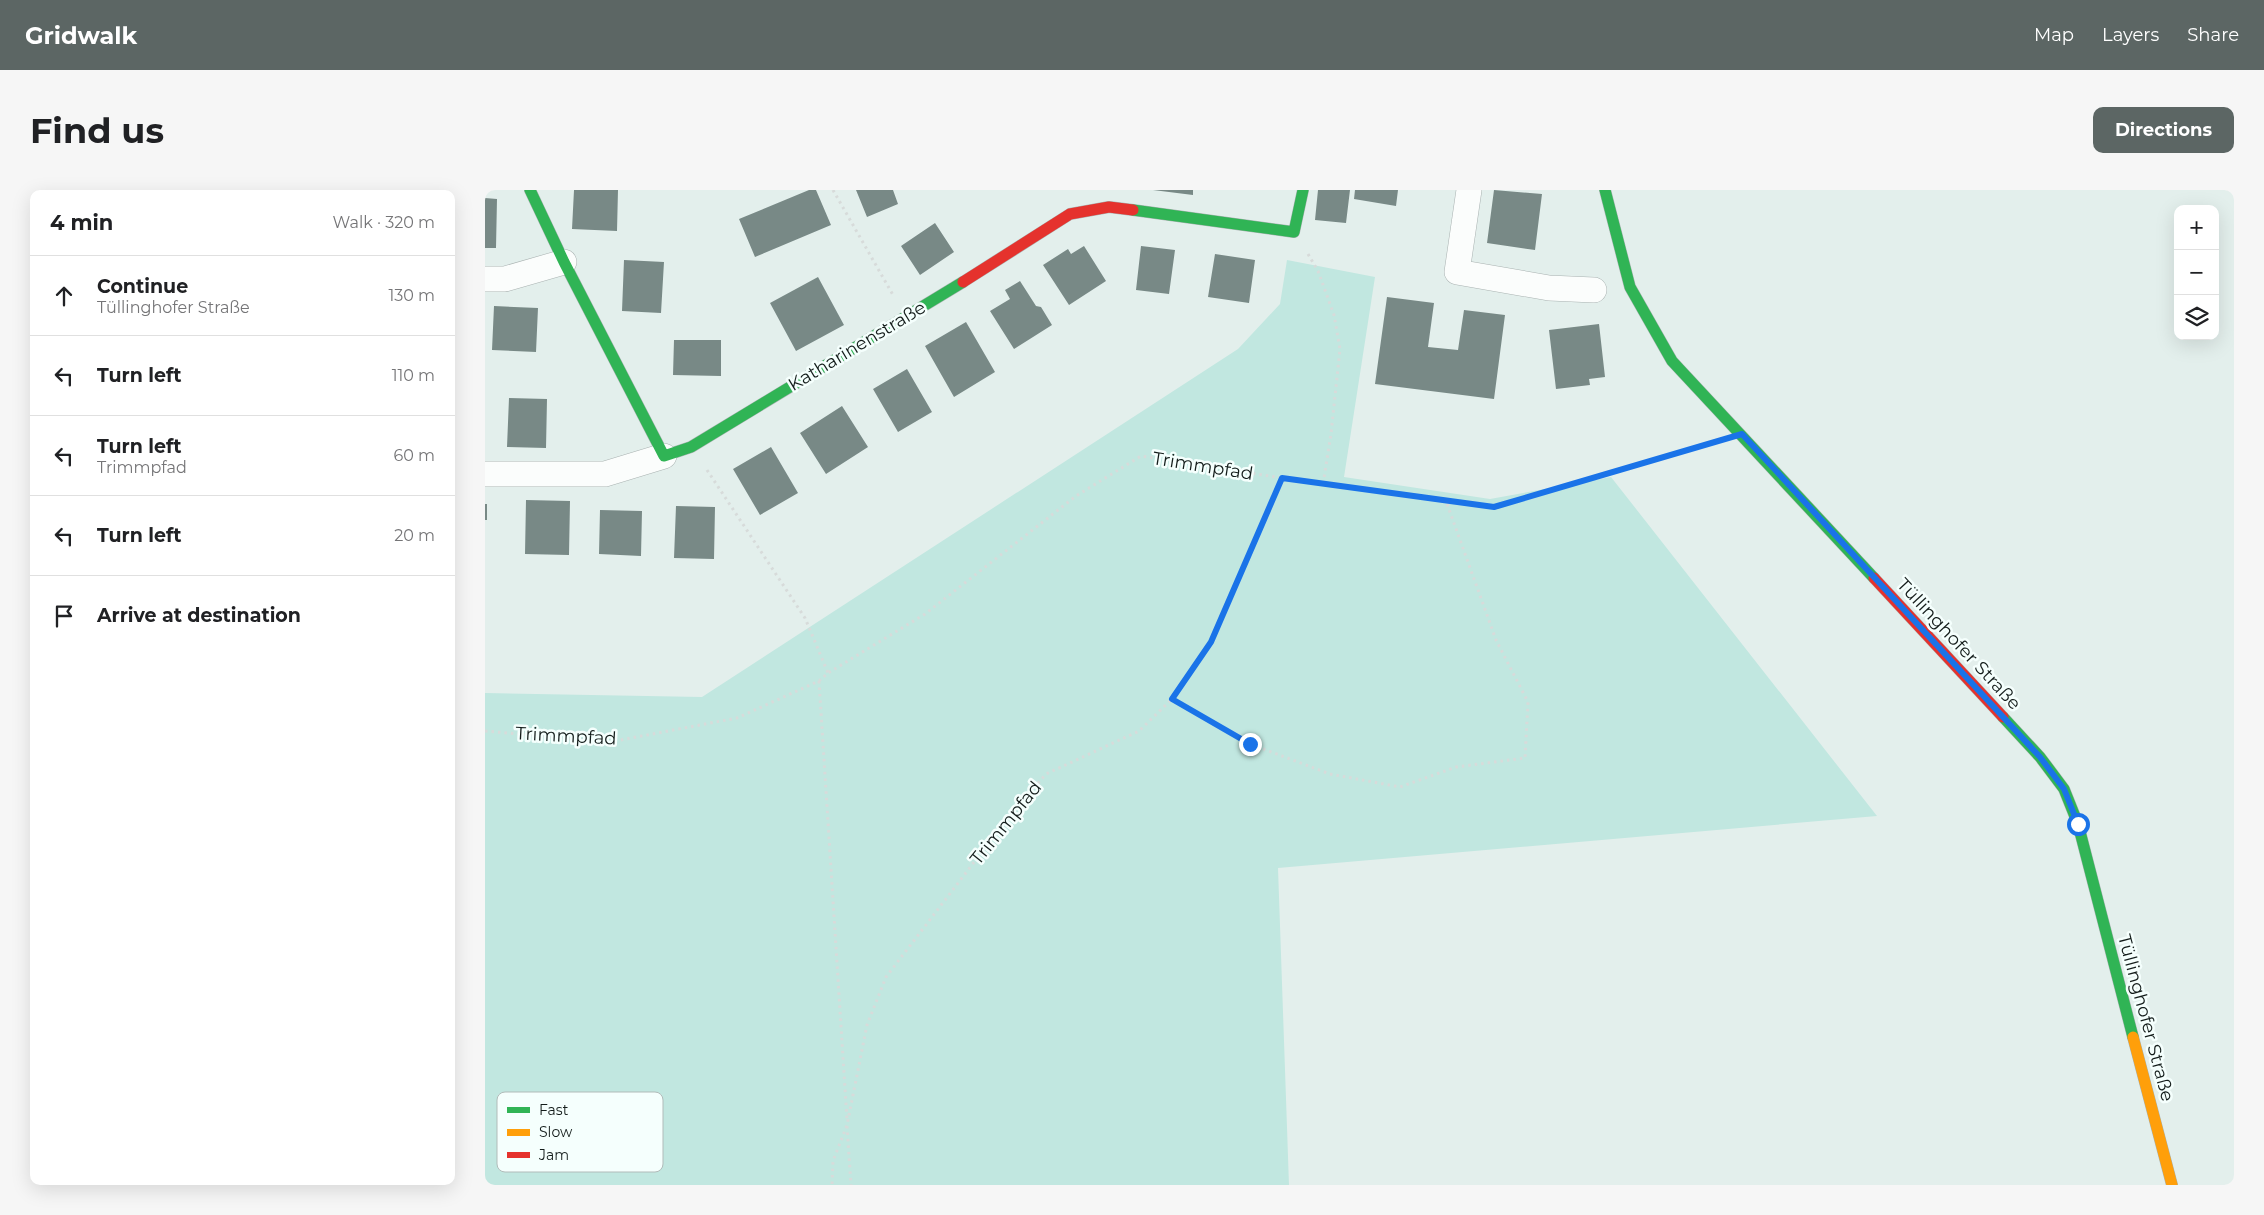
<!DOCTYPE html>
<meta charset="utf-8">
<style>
:root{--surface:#fff;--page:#f6f6f6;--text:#202124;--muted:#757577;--line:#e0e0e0;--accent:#5c6664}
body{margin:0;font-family:Montserrat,sans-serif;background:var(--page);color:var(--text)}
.controls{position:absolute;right:15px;top:15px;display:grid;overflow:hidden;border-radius:10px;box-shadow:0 5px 20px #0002}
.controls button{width:45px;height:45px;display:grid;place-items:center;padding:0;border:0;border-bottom:1px solid var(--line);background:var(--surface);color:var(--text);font:25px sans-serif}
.stop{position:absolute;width:15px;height:15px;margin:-11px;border:4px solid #1a73e8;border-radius:50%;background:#fff}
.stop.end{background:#1a73e8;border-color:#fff;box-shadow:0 1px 5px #0008}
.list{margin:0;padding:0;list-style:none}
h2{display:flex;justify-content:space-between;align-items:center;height:65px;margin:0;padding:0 20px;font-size:21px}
h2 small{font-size:16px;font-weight:400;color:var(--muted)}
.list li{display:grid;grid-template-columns:32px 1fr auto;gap:15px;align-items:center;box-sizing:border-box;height:80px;padding:0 20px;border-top:1px solid var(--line)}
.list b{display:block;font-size:19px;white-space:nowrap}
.list p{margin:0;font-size:16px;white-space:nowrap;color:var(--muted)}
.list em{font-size:16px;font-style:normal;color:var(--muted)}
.icon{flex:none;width:28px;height:28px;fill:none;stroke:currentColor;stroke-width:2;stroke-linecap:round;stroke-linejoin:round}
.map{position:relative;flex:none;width:1749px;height:995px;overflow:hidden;border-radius:10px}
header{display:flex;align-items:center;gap:30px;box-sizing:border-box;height:70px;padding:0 25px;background:var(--accent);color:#fff}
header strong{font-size:24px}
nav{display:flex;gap:28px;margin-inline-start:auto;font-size:18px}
.intro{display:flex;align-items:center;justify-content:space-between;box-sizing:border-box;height:120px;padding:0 30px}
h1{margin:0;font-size:35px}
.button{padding:12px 22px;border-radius:10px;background:var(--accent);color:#fff;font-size:18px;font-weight:700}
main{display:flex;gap:30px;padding:0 30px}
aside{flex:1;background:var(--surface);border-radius:10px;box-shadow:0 5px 20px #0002}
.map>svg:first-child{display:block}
</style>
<header>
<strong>Gridwalk</strong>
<nav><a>Map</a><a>Layers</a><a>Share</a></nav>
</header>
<div class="intro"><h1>Find us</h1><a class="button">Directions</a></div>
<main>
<aside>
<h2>4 min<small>Walk · 320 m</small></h2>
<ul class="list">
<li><svg class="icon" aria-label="ahead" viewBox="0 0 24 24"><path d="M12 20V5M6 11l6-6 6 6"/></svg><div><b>Continue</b><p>Tüllinghofer Straße</p></div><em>130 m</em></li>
<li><svg class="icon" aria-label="left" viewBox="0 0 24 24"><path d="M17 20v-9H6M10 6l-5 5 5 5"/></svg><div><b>Turn left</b></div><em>110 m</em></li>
<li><svg class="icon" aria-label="left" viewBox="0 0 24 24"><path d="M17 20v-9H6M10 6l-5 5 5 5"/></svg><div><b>Turn left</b><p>Trimmpfad</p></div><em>60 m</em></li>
<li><svg class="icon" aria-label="left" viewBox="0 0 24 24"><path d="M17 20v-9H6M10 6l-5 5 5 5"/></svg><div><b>Turn left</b></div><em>20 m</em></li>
<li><svg class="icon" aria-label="arrive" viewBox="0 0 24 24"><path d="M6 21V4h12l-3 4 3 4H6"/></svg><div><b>Arrive at destination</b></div></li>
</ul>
</aside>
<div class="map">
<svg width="1749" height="995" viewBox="0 0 1749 995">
<rect width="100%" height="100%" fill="#e3efec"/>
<path fill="#c1e7e0" d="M802 70 890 87 859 287 1005 309 1126 287 1392 626 793 678 804 995H0V503L217 507 753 159 795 114Z"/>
<path fill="#788986" d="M89 0H133L132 41 87 39Z
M324 0H331L346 35 270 67 254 29Z
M371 0H408L413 14 382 27Z
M668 0H708V5Z
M833 0H865L861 33 830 30Z
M870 0H913L911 16 869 9Z
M1009 0 1057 4 1050 60 1002 53Z
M0 8 12 9 11 58H0Z
M450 33 469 62 435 85 416 56Z
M599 56 621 91 584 115 558 75 583 59 586 64Z
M656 56 690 60 684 104 651 100Z
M730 64 770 70 764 113 723 107Z
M139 70 179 72 176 123 137 121Z
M333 87 359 135 311 161 285 113Z
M535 91 551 116 556 117 567 135 529 159 505 121 525 109 520 100Z
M902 107 949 113 943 157 973 160 979 120 1020 125 1009 209 890 194Z
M9 116 53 118 51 162 7 160Z
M481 132 510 182 469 207 440 156Z
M1114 134 1120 187 1104 189 1105 195 1071 199 1064 140Z
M189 150H236V186L188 185Z
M422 179 447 222 413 242 388 199Z
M24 208 62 209 61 258 22 257Z
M357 216 383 257 341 284 315 243Z
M286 257 313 303 275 325 248 279Z
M41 310 85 311 84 365 40 364Z
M0 314H2V330H0Z
M191 316 230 317 229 369 189 368Z
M115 320 157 321 156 366 114 364Z"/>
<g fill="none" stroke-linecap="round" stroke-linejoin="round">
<g stroke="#a9b2b1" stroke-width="26">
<path id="street" d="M984 0 972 82 1064 98 1109 100
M0 89H20L79 72
M0 284H120L179 266"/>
</g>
<g stroke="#a9b2b1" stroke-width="12">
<path id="fast" d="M45 0 79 72 179 266 206 257 478 92
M1120 0 1145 97 1187 171 1389 388
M648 20 809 42 818 0
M1518 527 1555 567 1579 599 1593 634 1648 847"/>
</g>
<g stroke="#a9b2b1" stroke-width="12">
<path id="slow" d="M1648 847 1687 995"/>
</g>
<g stroke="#a9b2b1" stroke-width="12">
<path id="jam" d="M478 92 585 24 624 17 648 20
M1389 388 1518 527"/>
</g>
<path stroke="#d7dbda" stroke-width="3" stroke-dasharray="2.5 4" stroke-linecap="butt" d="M348 0 408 105
M823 64 833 81 849 125 855 159 846 244 838 294
M222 280 320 428 343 483
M797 288 1009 317 1225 254
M334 491 362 930
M687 509 765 554 845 584 915 597 971 577 1040 568 1043 512 1011 450 961 311
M0 541 125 552 252 528 334 491 343 483 440 424 591 306 656 266 797 288 726 452 687 509 654 541 561 584 526 624 401 787 382 835 362 935 348 971 347 995
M362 936 366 995"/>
<use href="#street" stroke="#fbfdfc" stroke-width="25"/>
<use href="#fast" stroke="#30b455" stroke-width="11"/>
<use href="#slow" stroke="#ff9f0a" stroke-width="11"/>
<use href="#jam" stroke="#e5322d" stroke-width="11"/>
</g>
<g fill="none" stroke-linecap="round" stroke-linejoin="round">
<path stroke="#1a73e8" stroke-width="6" d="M765 554 687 509 726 452 797 288 1009 317 1257 244 1555 567 1579 599 1593 634"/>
</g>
<g text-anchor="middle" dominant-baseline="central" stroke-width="5" stroke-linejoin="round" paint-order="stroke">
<g font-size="18" fill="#131c1a" stroke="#f5fffd">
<text transform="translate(372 156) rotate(-31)">Katharinenstraße</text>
<text transform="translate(718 276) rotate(9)">Trimmpfad</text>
<text transform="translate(1474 454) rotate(47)">Tüllinghofer Straße</text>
<text transform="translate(81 546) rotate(3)">Trimmpfad</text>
<text transform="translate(521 633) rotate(-51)">Trimmpfad</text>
<text transform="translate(1661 828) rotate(75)">Tüllinghofer Straße</text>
</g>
</g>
<rect x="12" y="902" width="166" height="80" rx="8" fill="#f5fffd" stroke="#b1bbb9" stroke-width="1"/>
<rect x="22" y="917" width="23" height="6" fill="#30b455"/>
<rect x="22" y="939" width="23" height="7" fill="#ff9f0a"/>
<rect x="22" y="962" width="23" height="6" fill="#e5322d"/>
<g font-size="14" fill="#131c1a">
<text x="54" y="925">Fast</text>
<text x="54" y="947">Slow</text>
<text x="54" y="970">Jam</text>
</g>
</svg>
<div class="controls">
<button>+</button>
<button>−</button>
<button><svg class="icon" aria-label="layers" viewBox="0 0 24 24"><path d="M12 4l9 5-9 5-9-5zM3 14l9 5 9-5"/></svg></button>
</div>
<div class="stop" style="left:1593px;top:634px"></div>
<div class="stop end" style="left:765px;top:554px"></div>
</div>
</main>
